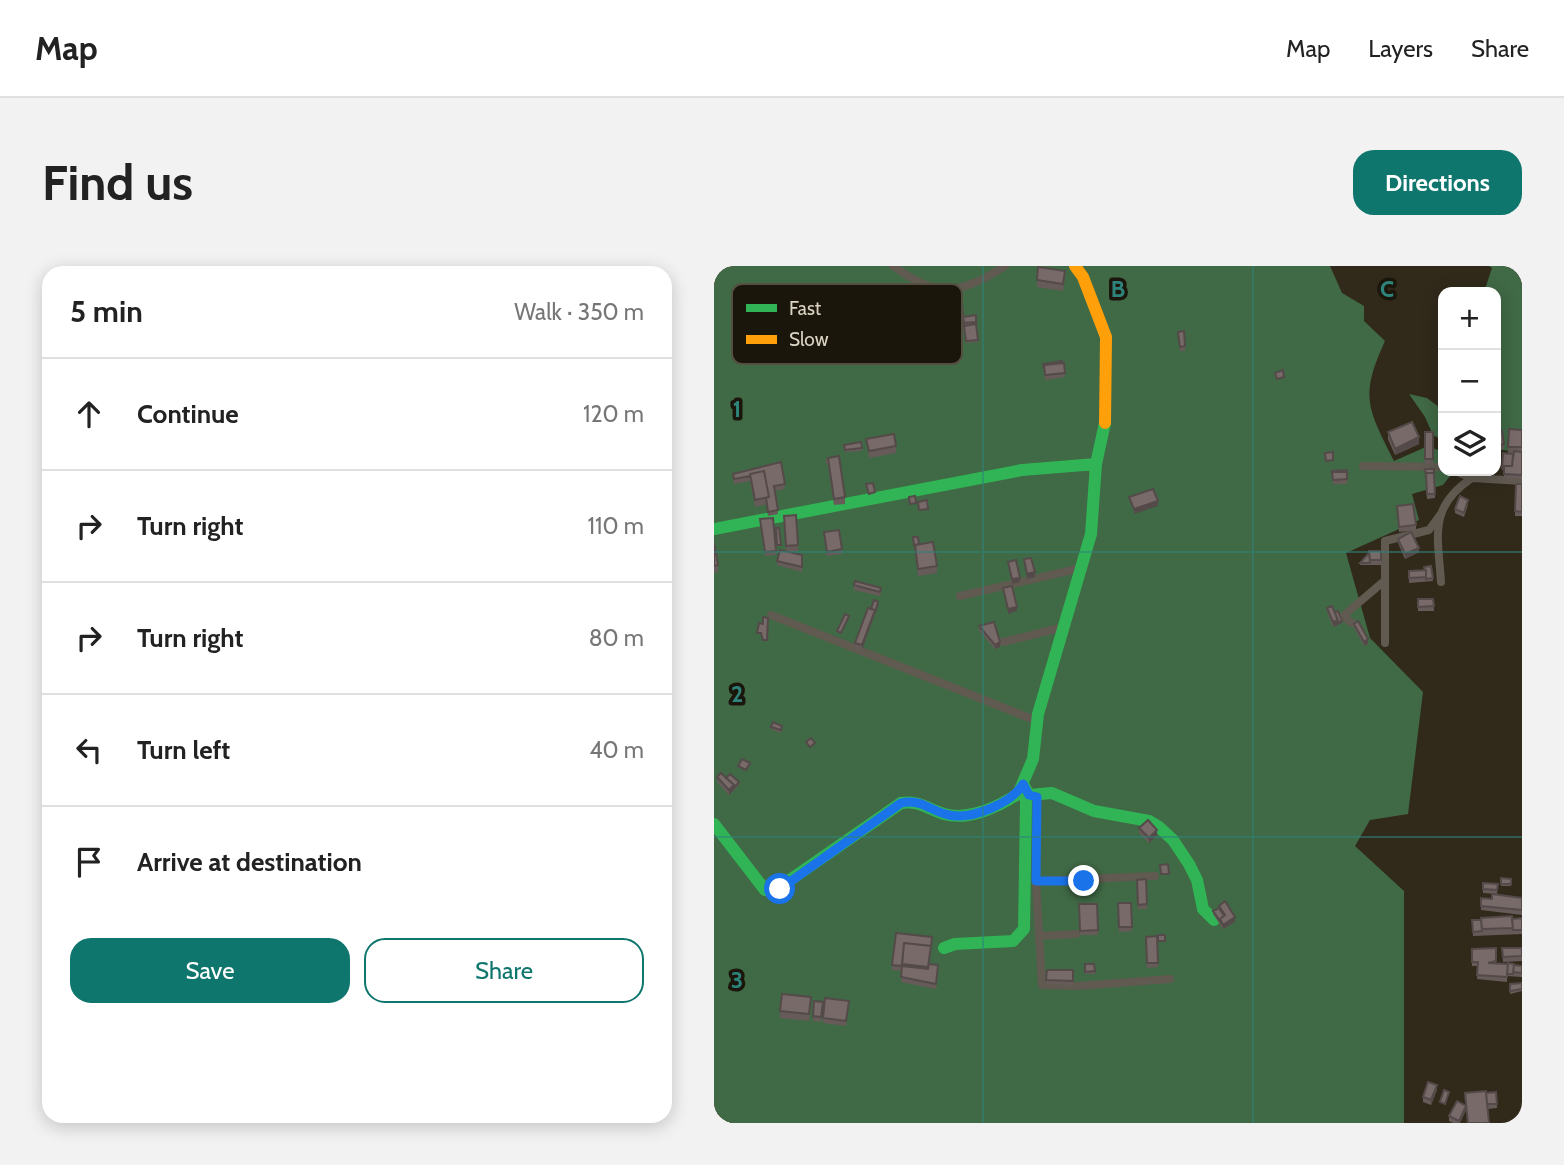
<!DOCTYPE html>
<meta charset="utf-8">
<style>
:root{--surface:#fff;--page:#f2f2f2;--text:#222;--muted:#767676;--line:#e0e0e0;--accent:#0f766e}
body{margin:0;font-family:Cabin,sans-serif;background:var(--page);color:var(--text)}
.controls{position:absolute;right:21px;top:21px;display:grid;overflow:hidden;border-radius:14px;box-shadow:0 4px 18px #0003}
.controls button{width:63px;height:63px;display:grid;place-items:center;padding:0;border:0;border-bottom:2px solid var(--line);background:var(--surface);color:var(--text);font:35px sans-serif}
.stop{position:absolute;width:21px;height:21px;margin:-16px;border:5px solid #1a73e8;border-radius:50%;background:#fff}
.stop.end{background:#1a73e8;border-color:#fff;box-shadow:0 2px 7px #0008}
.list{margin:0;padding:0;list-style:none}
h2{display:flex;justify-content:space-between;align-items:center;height:91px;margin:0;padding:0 28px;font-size:30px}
h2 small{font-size:23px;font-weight:400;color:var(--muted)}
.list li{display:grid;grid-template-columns:46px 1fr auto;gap:21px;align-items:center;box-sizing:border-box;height:112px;padding:0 28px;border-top:2px solid var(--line)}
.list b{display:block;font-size:26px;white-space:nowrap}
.list em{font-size:23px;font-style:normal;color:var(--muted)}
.actions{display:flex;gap:14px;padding:21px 28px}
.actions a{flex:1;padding:16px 0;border:2px solid var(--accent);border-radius:21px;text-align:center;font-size:24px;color:var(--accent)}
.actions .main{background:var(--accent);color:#fff}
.icon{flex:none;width:38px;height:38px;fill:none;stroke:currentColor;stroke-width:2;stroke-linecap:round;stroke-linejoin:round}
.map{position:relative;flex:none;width:808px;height:857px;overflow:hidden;border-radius:21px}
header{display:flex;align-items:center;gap:42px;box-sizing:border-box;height:98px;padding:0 35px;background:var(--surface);border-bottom:2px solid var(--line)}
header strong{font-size:33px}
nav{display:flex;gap:38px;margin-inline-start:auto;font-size:24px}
.intro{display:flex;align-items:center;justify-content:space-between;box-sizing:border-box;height:168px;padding:0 42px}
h1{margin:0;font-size:49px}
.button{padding:18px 32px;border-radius:21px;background:var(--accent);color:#fff;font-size:24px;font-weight:700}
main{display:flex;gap:42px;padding:0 42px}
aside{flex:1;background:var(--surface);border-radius:21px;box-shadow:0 4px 18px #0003}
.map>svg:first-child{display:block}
</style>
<header>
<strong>Map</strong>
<nav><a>Map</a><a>Layers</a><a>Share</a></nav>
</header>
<div class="intro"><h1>Find us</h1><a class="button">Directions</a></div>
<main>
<aside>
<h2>5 min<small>Walk · 350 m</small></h2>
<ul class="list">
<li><svg class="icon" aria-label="ahead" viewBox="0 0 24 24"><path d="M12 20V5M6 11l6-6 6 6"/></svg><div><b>Continue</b></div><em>120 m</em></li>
<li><svg class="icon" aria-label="right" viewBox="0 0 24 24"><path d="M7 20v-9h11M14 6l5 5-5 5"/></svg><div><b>Turn right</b></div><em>110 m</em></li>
<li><svg class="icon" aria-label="right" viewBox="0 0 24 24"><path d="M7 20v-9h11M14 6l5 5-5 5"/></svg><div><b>Turn right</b></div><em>80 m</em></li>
<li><svg class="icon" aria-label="left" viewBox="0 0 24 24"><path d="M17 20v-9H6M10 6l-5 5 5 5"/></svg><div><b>Turn left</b></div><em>40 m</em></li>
<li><svg class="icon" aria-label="arrive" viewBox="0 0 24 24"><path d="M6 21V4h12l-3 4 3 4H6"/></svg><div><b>Arrive at destination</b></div></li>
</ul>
<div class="actions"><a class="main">Save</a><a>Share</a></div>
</aside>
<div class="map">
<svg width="808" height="857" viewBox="0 0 808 857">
<rect width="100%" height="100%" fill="#312a1b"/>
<path fill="#406945" d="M0 0H616L628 27 650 40V55L671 75C645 131 654 143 680 195L714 180 729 186V205H740L729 219 698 228 705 254 632 287 656 372 709 426 694 548 656 554 641 580 690 625V857H0Z
M775 0H808V179L796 185 782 183V26H770L778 2Z
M695 128 713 132 729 144V174L719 169 711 151Z"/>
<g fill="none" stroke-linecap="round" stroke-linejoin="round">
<path stroke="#605a51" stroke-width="8" d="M179 0C224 32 245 29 291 0
M649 200 729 201
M741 205 758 212 808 215
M727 316C724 270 714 241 758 212
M246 330 367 302
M57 349 323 455
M629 350 638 357
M628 351 669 316
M289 376 350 361
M671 377V275L715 264 726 249
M318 530 323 531 322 615 328 719 364 720 456 713
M322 615 441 610
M325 670 362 668
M808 857V856"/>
<path stroke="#30b455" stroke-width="12" d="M0 263 308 204 382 198
M0 558 51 624 60 625 187 537C204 534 214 543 230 548 254 555 284 541 304 528L319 493 324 448 377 268 382 198 391 157
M230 682 241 678 299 675 310 663 312 536 309 518 315 529 338 527 380 545 435 555 445 561 459 574 475 598 483 614 489 643 500 654"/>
<path stroke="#ff9f0a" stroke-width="12" d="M361 0 369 11 392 71 391 157"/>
</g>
<path fill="#675b59" d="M351 11 349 25 323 21V14Z
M232 28 249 51 262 49 264 76 252 77 250 65 236 67 235 62 222 47V42L233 41Z
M464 71 471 80V85H466Z
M348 97H350L351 111 331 114 329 98Z
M782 162 790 178V183L783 184 782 178Z
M795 163 808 164V213L790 212V204H788L789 187H794Z
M674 166 705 178 681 189 674 173Z
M711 166H719V198H711Z
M152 173 182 180V187L155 192Z
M147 176 148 185 131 186 130 179Z
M112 193H114L131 231V238L120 239 114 198 112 199Z
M67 196 71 223 61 225 64 248 54 250 53 238 41 241 36 215 20 218 19 208Z
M711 203H720L721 232 713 233Z
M633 204V218H619L618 205Z
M802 218H808V250H801Z
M754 239 750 251 741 247V243Z
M683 240 702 259V264L685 266Z
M70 250 84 279V285L76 286 88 289V306L63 299V295L72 285Z
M59 252 62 289 51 290 46 253Z
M110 266 128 283V288L113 290Z
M199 271 205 278 223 300V307L204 310Z
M684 273 705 286 691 293 684 277Z
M0 277 4 299V306L0 307Z
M667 285V299H646V297Z
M717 300 719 315 695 317V305L710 304Z
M140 319 167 326 166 330 140 324Z
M704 333H719L720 345H704Z
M164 339 148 384 141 382V377L157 343Z
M613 342 628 357 619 361 613 346Z
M640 358 654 378 650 380 640 362Z
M265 360 286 381 281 383 265 365Z
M57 461 68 462 67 467 57 463Z
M3 511 12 512 25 519 15 529 3 516Z
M425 562 443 569 435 577 425 567Z
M787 612 797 613V620H787Z
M432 613 433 643H424L423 614Z
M769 617 784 618 783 628 769 627Z
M767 632 778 633 808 632V649L767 644Z
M404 637H417L418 665 405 666Z
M365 638H383L384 669H366Z
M505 640 521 656 509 663 499 648V645L505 642Z
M808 652V668L759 670 758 654Z
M182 667 216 698 224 703 222 723 187 716 188 705 178 704Z
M443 670 444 701 433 702 432 671Z
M788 682H808V695L789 696Z
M758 683 782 695V697L808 700V711L793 710V716L763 713 764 700H758Z
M371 698H380L381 708H371Z
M333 704H359V719L332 718Z
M808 717V725L796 728V718Z
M135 735 132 760 109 757V752Z
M97 738 95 755 66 752V745Z
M109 740 107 756 99 755V750Z
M723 824 717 839 709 836V831Z
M782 826 783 842 774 843 775 857H754L752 844 746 857H739L735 855V850L752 839 751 827Z"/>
<path fill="#544a49" d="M705 171V178L681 189V183Z
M444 235V240L420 248V243Z
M705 282V286L691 293V288Z
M321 306V311L313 313V308Z
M306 312V316L298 318V313Z
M164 336V339L148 384V379Z
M303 341V345L294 348V343Z
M624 354 628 355V357L619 361V356Z
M654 373V378L650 380V376Z
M286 376V381L281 383V379Z
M20 519V524L15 529V524Z
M443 564V569L435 577V572Z
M521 651V656L509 663V659Z
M723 819V824L717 839V834Z
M752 840V844L746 857H745Z"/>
<path fill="#786a68" stroke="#544a49" stroke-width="2" d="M324 1 351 5 349 18 323 14Z
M247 26 250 59 236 60 232 28Z
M262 49V56L250 57 249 51Z
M262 58 264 74 252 75 250 60Z
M470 65 471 80 466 81 464 66Z
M348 95V97L330 99V102L329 98Z
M350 97 351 107 331 109 330 99Z
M569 104 570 111 563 113 561 107Z
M698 156 705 171 681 183 674 166Z
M786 161 787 166 782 167V162Z
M795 163 808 164V181H794Z
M788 165 790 178 783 180 782 167Z
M711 166H719V193H711Z
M180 168 182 180 155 185 152 173Z
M147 176 148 182 131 184 130 179Z
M800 185 808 186V209L790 208V200H798Z
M619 186V194L612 195 611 187Z
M789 187 799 188 798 200H790V202H788Z
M125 190 131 231 120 233 114 192Z
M67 196 71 218 60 220 64 244 54 246 52 232 55 231 50 205 36 208V210L20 213 19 208Z
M711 203H720V207H712V209Z
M633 204V206H618V209V205Z
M50 205 55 231 41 234 36 208Z
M618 206H633V213L619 214Z
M712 207H720L721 228H713Z
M159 217 161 226 155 228 152 218Z
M802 218H808V246L801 245Z
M439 223 444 235 420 243 415 231Z
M201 230 202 237 196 238 195 231Z
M746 230 754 234 750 247 741 243Z
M213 234 214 243 205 244 204 236Z
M699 238 702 259 685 261 683 240Z
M82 249 84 279 72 280 70 250Z
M59 252 62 285 51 286 46 253Z
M62 262H65L67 279H63Z
M125 264 128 283 113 286 110 266Z
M697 266 705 282 691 288 684 273Z
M199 271H204L205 278 200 279Z
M219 276 223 300 204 303 201 279Z
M0 277 4 299 0 300Z
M66 284 88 289V301L63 295Z
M655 285H667V294H656Z
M655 287 656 297H646Z
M317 292 321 306 313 308 310 293Z
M302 294 306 312 298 313 294 296Z
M717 300 719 312 712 313V304H711L710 301Z
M712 304V311L695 312V305Z
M141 315 167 322 166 326 140 319Z
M298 320 303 341 294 343 289 322Z
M704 333H719L720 340 704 341Z
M160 334 164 336 161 347V344L157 343Z
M618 340 624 354 619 356 613 342Z
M154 342 161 344 148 379 141 377Z
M624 345 628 355 624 357 621 346Z
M131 348 135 350 127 367 123 365Z
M49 351 54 352 53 374H49L47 367H43L45 357 49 358Z
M644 355 654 373 650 376 640 358Z
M280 356 286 376 281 379 265 360Z
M59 456 68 460 67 464 57 461Z
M97 472 101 477 96 481 92 476Z
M28 493 36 497 32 504 24 500Z
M7 507 20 519 15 524 3 511Z
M16 508 25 516 20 522V519L12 512Z
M434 554 443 564 435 572 425 562Z
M454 598 455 608H447L446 599Z
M787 612 797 613V618H787Z
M432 613 433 638 424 639 423 614Z
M769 617 784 618 783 624 769 623Z
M778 628 808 632V644L767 640V632L778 633Z
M511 635 521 651 509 659 506 653 511 649 505 640Z
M404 637H417L418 661H405Z
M365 638H383L384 664 366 665Z
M505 642 510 650 506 653V655L499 645Z
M798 650 799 662 768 663 767 652Z
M808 652V664H799L798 653Z
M758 654H767L768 665 759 666Z
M182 667 218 671 217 682V680L190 677 188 700 178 699Z
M444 669H451V675H444Z
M443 670 444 697H433L432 671Z
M190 677 217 680 214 701 188 698Z
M782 682V695L774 697 794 698 793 711 763 709 764 696H758V683Z
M788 682H808V690L789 691Z
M794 697 800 698 799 708H793Z
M215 698 224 699 222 718 187 711 188 700 214 703Z
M371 698H380L381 705 371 706Z
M800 699 808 700V707L799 706Z
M333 704H359V715L332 714Z
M808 717V723L796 725V718Z
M68 728 97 731 95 748 66 745Z
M111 732 135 735 132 755 109 752Z
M100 735 109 736 107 751 99 750Z
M714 816 723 819 717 834 709 831Z
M730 824 735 826 731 838 726 836Z
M772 825 775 857H754L751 827Z
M782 826 783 838H773L772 827Z
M743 835 752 840 745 855 735 850Z"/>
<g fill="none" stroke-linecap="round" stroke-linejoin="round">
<path stroke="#1a73e8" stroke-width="9" d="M66 623 187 537C207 532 216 545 235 549 258 554 298 537 309 518L315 529 323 531 322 615H370"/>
</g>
<path fill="none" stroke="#2e847b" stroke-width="2" stroke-opacity="0.55" d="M269 0V857M539 0V857M0 286H808M0 571H808"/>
<rect x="18" y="18" width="230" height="80" rx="10" fill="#1b160b" stroke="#554f42" stroke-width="2"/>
<rect x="32" y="38" width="31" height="8" fill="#30b455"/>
<rect x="32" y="69" width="31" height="9" fill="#ff9f0a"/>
<g font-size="19" fill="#dbd3c4">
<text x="75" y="49">Fast</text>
<text x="75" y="80">Slow</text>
</g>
<g font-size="23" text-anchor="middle" font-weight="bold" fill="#2e847b" stroke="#1b160b" stroke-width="7" stroke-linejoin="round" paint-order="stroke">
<text x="404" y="31">B</text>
<text x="673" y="31">C</text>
<text x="23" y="151">1</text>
<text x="23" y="436">2</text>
<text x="23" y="722">3</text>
</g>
</svg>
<div class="controls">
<button>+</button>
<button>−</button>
<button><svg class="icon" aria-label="layers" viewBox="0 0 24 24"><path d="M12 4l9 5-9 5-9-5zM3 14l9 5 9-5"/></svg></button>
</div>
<div class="stop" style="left:66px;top:623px"></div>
<div class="stop end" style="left:370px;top:615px"></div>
</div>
</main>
